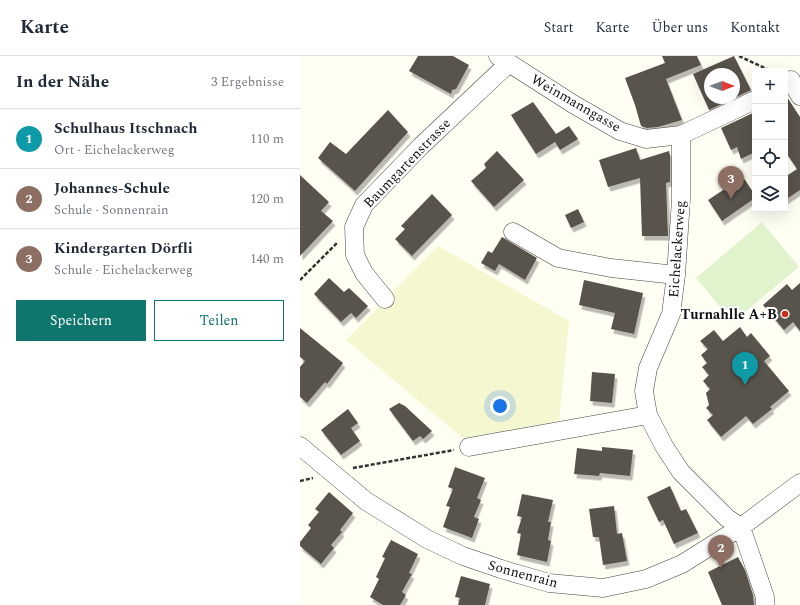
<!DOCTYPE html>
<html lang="de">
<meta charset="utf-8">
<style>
:root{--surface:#fff;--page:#f2f2f3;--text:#1f2937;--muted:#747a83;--line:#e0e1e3;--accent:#0f766e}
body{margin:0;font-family:Spectral,serif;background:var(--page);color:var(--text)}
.controls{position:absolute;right:12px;top:12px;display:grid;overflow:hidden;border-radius:0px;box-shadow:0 4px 16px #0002}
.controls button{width:36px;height:36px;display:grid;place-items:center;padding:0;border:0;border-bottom:1px solid var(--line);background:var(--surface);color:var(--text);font:20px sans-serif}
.compass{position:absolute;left:404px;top:12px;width:36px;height:36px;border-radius:50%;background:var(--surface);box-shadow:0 4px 16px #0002;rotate:90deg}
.you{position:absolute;left:200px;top:350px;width:14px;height:14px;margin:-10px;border:3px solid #fff;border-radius:50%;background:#1a73e8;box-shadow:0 0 0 6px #1a73e833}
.badge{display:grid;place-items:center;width:26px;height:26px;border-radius:50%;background:var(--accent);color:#fff;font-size:13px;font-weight:700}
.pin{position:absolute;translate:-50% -33px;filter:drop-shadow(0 1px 2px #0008)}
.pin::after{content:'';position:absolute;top:21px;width:14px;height:12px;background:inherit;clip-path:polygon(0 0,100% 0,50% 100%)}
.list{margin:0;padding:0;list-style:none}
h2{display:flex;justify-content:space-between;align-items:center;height:52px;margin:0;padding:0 16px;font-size:17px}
h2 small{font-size:13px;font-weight:400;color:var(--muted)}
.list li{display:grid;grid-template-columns:26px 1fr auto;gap:12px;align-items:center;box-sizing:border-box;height:60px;padding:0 16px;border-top:1px solid var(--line)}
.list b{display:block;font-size:15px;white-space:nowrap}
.list p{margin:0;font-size:13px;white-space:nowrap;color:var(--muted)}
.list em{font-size:13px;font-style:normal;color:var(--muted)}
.actions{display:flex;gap:8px;padding:12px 16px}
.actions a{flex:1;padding:9px 0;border:1px solid var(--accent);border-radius:0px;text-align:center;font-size:14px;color:var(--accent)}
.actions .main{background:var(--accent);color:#fff}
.icon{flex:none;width:22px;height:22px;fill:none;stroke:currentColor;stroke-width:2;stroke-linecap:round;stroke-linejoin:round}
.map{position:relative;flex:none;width:500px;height:549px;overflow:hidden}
header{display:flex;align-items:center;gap:24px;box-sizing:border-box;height:56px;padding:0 20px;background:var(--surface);border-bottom:1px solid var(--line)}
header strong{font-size:19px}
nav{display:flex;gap:22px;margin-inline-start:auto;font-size:14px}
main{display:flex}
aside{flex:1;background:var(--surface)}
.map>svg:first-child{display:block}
</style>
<header>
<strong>Karte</strong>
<nav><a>Start</a><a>Karte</a><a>Über uns</a><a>Kontakt</a></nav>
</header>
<main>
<aside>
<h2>In der Nähe<small>3 Ergebnisse</small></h2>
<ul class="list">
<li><span class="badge" style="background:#0f9aa8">1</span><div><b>Schulhaus Itschnach</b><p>Ort · Eichelackerweg</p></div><em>110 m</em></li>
<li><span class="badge" style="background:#8d6e63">2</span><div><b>Johannes-Schule</b><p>Schule · Sonnenrain</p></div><em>120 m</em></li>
<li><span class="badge" style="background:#8d6e63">3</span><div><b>Kindergarten Dörfli</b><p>Schule · Eichelackerweg</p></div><em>140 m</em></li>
</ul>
<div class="actions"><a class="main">Speichern</a><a>Teilen</a></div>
</aside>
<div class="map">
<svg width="500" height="549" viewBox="0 0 500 549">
<defs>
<filter id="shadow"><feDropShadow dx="2.5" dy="4.5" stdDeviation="0" flood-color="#0004"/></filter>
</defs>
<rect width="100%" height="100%" fill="#fffef3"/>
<path fill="#f5f7d1" d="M138 190 269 265 259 365 164 383 46 284Z"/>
<path fill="#e0f3cc" d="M462 166 499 211 433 266 396 222Z"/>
<path fill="#59534b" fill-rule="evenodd" filter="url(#shadow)" d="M118 0H153L169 9 156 33 152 34 151 38 109 15Z
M362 0H397L401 9 366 23 382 64 358 71 347 72 341 70 335 49 325 22 365 7Z
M434 0 451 34 409 54 393 18ZM410 18H434V42H410Z
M485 38 500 61V134L485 144V121L497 113 485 95Z
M233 46 256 78 269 70 278 83 260 94 255 86 236 98 211 59Z
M88 54 108 76 55 135 18 102 30 86 46 98Z
M453 57 455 62V96L441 103 437 91 431 94 421 72Z
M336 92 340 104 369 95 370 99V126L366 127 368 180H342L340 122 308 131 299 104Z
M197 95 224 124 194 151 171 125 186 112 184 108Z
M0 119 29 146 21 155 33 165 0 200Z
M443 121 455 139V142L422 165 408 144Z
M132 138 152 159 112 200 95 183 105 173 101 170Z
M278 153 284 166 271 172 265 159Z
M202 181 237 202 225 224 199 208 195 215 181 207 188 195 192 197Z
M29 222 44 236 49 232 68 250 56 262 51 257 41 266 14 238Z
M284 224 343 237 334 278 311 273 315 257 279 249Z
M500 227V275L493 266 484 274 463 249 487 228 492 234Z
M440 271 447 281 451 277 470 300 464 305 489 335 470 351 472 353 453 368 446 360 421 381 407 364 413 359 406 352 409 349 406 337 410 333 403 325 409 319 402 311 407 307 401 299 408 293 400 285 414 274 423 285Z
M0 272 43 307 27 328 25 326 7 347 0 341V311L5 305 0 301Z
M292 316 315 318 312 347 290 345Z
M99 347 105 350 132 375 123 383 120 380 113 385 89 353Z
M48 353 58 367 51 372 60 385 41 399 21 374Z
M302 391 333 394 330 420 300 417 299 420 274 418 277 392 302 395Z
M155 411 185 422 177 442 181 444 174 461 179 463 172 482 143 471 150 451 146 450 153 433 148 431Z
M370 430 381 455 386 453 398 477 374 488 363 464 359 466 347 441Z
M29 436 53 457 40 474 42 476 31 489 34 492 21 508 0 490V486L11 472 8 469 19 456 15 453Z
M222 438 253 444 248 466H251L248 484 251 485 247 506 217 499 221 478 217 477 222 461 217 460Z
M314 450 317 478 322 477 327 505 303 509 299 481H293L289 453Z
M91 484 118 498 109 517 112 518 102 536 106 539 100 549H83L70 541 79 523 76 521 85 502 82 501Z
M438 501 445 514 453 539 454 549H422L408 516Z
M161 520 190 528 185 549H158L160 542 155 541Z"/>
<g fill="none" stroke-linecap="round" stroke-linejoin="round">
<g stroke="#434343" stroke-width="19">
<path id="minor" d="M198 0 273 48 320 75 346 83 381 79 455 44
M491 24 500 40
M381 79V143L376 219 371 258 348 312 344 335 348 359 364 390 381 416 427 462 441 471 465 541V549
M213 176 258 202 311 212 376 219
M85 243 64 217 55 199 54 171 64 149 121 90 209 7
M0 390 66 445 127 483 163 500 201 513 249 527 303 532 346 523 382 508 441 471 500 427
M169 391 348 359"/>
</g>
<path stroke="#323232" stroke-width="2.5" stroke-dasharray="4 2" stroke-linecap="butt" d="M439 0 471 15
M0 224 38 186
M53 412 154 394
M0 425 13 422"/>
<use href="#minor" stroke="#fff" stroke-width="18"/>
</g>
<circle fill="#c92d1f" stroke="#fff" stroke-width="1.5" cx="485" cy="258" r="4"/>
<g text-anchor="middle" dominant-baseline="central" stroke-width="4" stroke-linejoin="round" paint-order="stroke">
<g font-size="14" fill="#101010" stroke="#fff">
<text transform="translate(276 47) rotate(30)">Weinmanngasse</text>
<text transform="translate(107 107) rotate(-46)">Baumgartenstrasse</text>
<text transform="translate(377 193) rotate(-86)">Eichelackerweg</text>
<text transform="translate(223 518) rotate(15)">Sonnenrain</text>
</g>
<g font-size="14" font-weight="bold" fill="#101010" stroke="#fff" text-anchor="end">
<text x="477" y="258">Turnahlle A+B</text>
</g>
</g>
</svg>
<div class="controls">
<button>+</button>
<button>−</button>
<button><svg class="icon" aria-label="locate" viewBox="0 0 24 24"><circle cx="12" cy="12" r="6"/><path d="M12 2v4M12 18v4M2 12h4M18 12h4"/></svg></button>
<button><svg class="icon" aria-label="layers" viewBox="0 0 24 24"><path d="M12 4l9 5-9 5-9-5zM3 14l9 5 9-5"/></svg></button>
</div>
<svg class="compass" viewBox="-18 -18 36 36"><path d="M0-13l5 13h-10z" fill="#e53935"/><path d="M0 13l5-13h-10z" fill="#747a83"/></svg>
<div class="you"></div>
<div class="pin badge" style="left:445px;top:329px;background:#0f9aa8">1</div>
<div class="pin badge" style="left:421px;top:512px;background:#8d6e63">2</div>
<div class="pin badge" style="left:431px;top:143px;background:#8d6e63">3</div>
</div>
</main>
